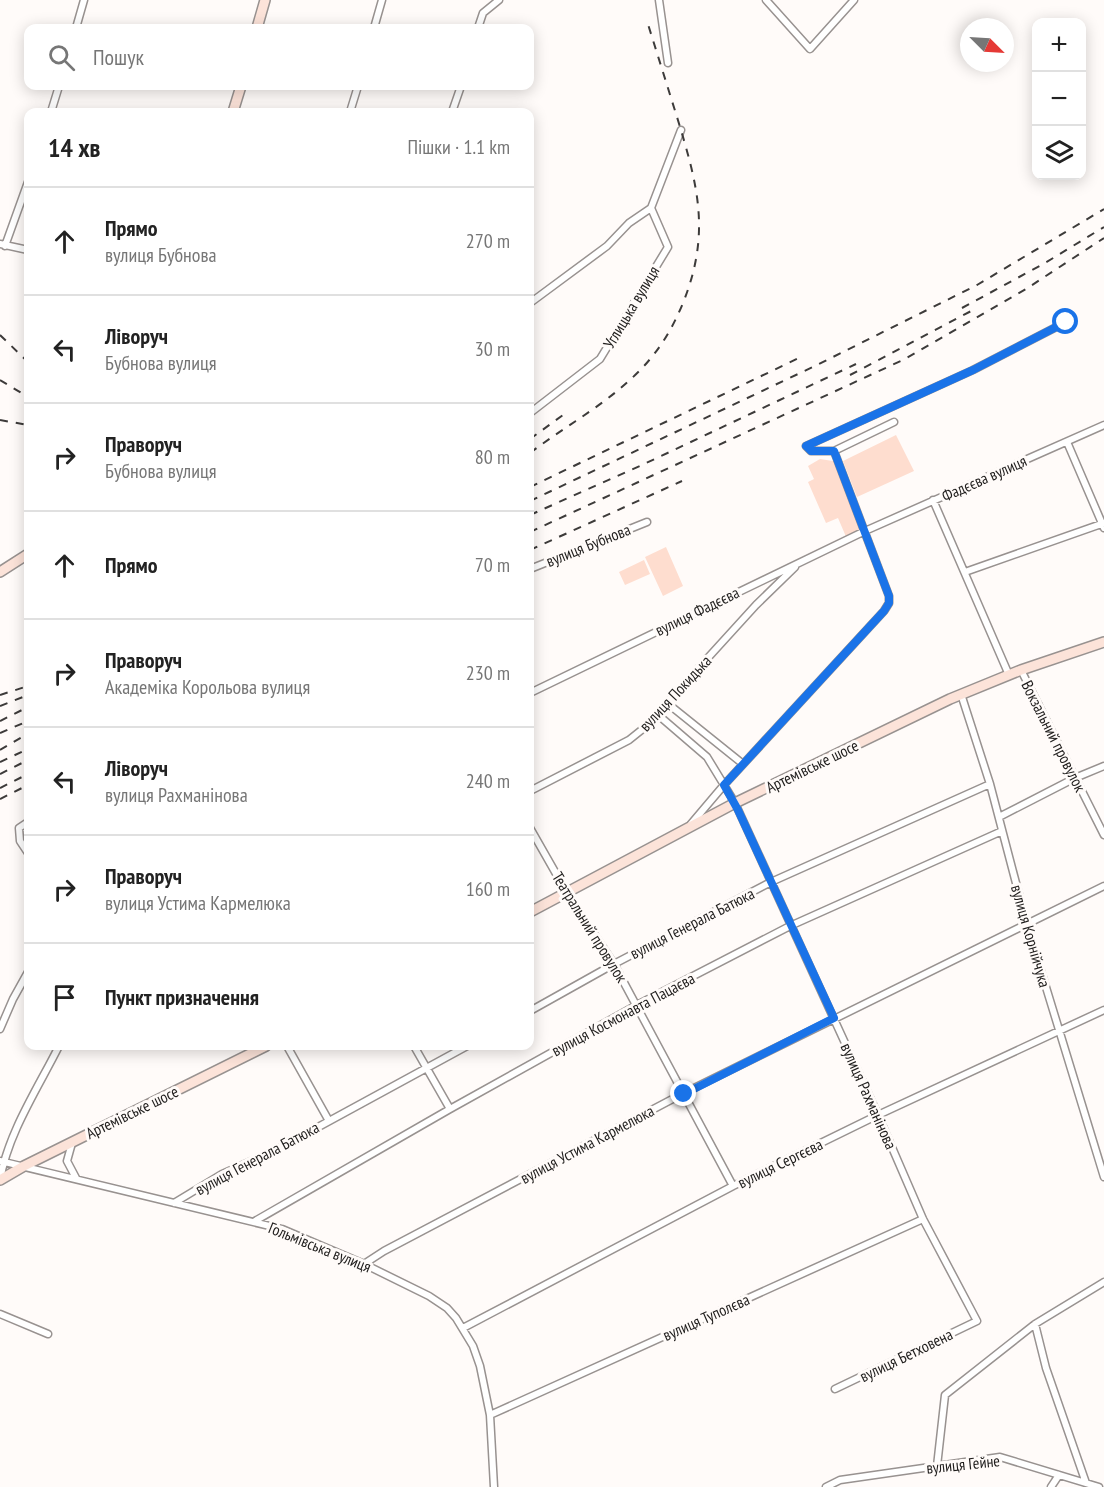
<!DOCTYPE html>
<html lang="uk">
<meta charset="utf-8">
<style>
:root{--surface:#fff;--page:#f2f2f2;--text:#222;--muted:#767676;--line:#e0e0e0}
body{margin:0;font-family:"PT Sans Narrow",sans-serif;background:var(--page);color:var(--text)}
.controls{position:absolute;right:18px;top:18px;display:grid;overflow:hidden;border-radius:12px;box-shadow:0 3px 15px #0003}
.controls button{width:54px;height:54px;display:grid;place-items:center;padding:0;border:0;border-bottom:2px solid var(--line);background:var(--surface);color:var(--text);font:30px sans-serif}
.compass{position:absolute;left:960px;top:18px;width:54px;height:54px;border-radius:50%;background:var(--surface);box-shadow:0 3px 15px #0003;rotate:114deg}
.stop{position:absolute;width:18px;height:18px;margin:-14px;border:4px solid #1a73e8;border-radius:50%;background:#fff}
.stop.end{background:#1a73e8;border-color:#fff;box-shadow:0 2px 6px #0008}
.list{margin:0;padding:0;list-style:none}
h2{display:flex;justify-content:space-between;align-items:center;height:78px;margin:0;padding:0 24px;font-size:26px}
h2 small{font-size:20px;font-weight:400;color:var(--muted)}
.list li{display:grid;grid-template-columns:39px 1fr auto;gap:18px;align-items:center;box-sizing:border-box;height:108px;padding:0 24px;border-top:2px solid var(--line)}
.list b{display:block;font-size:22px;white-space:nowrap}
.list p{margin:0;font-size:20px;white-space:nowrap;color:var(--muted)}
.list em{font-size:20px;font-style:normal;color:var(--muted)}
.icon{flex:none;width:33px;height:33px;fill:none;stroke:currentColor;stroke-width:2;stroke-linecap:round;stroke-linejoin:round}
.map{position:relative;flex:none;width:1104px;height:1487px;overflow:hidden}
.search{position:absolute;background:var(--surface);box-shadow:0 3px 15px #0003;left:24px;top:24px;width:510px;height:66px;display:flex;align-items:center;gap:15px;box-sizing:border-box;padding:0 21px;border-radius:12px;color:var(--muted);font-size:22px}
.panel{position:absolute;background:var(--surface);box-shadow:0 3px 15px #0003;left:24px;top:108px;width:510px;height:942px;border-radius:12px}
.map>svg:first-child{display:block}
</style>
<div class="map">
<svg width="1104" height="1487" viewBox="0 0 1104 1487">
<rect width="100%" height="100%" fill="#fffbf9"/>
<path fill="#feddcf" d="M896 435 914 471 857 497 843 461Z
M820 459 839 462 865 531 847 539 838 518 826 523 808 482 814 479 808 466Z
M666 547 683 586 663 596 645 557Z
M644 560 650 574 625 585 619 572Z"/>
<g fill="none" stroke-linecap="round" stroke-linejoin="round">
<g stroke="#989290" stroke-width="9">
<path id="street" d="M659 0 668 63
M766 0 810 49 854 0
M76 28 84 0
M374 28 382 0
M478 28 483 13 499 0
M51 112 59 86
M350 112 358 86
M452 112 461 86
M0 244 28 250
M5 246 28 182
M530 303 607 246 629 223 651 208
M530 413 600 359 668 247 651 208 681 130
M1067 442 1104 528
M834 451 894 422
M933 500 1009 675
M530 569 647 522
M965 572 1104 523
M1021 670 1104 835
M530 693 865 531 1104 425
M961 694 990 784 1027 925 1104 1177
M667 703 743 764
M657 714 707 757 735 803 878 1115 923 1219 977 1321 835 1389
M530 791 629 740 644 728 756 605 795 567
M999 817 1075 778 1104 766
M28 822 19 828 20 841 28 853
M691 824 724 785 884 611 889 603V596L834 451H811L806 446 973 370 1066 322
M530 828 567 893 614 964 733 1186
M530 1011 614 964 771 882 990 784
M0 1029 13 999 28 972
M287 1046 329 1121
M414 1046 450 1109
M72 1143 67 1161 76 1178
M0 1161 282 1229 364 1264 429 1296 447 1308 456 1318 473 1346 480 1366 490 1415 494 1487
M0 1180C8 1133 38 1088 59 1046
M174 1203 222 1174 276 1150 467 1046
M255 1221 450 1109 637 1005 790 926 1002 831
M364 1264 384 1251 684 1093 1104 886
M0 1314 48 1334
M1035 1324 1046 1368 1086 1483
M463 1328 733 1186 878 1115 1104 1010
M490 1415 923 1219
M937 1466 945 1395 1035 1324 1104 1282
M826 1487 840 1480 1000 1457 1099 1487
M1051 1487 1059 1475"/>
</g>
<g stroke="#989290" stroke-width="12">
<path id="secondary" d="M257 28 265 0
M233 112 241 86
M0 572 28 554
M530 912 735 803 950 699 1021 670 1104 642
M0 1180 24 1166 266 1046"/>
</g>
<use href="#street" stroke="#fff" stroke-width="6"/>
<use href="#secondary" stroke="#fce3d9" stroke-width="9"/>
<path stroke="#3d3b3a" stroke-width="2" stroke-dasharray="8 8" stroke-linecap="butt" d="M962 308 1045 263 1104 227
M0 335 28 362
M850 375 975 309
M0 380 28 397
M0 420 28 425
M530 439 563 415
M530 453C564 427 600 408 632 378 656 356 671 332 683 303 711 233 698 186 677 117 667 85 657 53 647 21
M530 487 803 356
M530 501 817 365 977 285 1104 209
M530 515 642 465 856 364
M530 532 905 359 1026 289 1104 238
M530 550 682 481
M0 695 28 686
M0 706 28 695
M0 721 28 707
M0 733 28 721
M0 750 27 734
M0 762 28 749
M0 774 28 760
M0 788 28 774
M0 799 28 785"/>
</g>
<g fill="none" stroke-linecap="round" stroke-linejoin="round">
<path stroke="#1a73e8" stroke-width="8" d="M684 1094 834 1018 738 810 724 785 884 611 889 603V596L834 451H811L806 446 973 370 1066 322"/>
</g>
<g text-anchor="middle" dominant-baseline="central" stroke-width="6" stroke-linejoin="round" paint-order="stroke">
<g font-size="16" fill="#1f1d1c" stroke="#fffbf9">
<text transform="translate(631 307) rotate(-59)">Углицька вулиця</text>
<text transform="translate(984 478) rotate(-24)">Фадєєва вулиця</text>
<text transform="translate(588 545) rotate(-22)">вулиця Бубнова</text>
<text transform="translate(697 611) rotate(-26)">вулиця Фадєєва</text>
<text transform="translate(675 693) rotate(-47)">вулиця Покидька</text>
<text transform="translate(1054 736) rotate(63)">Вокзальний провулок</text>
<text transform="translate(812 766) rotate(-26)">Артемівське шосе</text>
<text transform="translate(692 923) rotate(-27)">вулиця Генерала Батюка</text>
<text transform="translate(590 927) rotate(58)">Театральний провулок</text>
<text transform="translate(1031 936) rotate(74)">вулиця Корнійчука</text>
<text transform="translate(623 1014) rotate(-28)">вулиця Космонавта Пацаєва</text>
<text transform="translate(869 1096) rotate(66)">вулиця Рахманінова</text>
<text transform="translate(132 1112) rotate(-26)">Артемівське шосе</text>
<text transform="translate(587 1144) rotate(-28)">вулиця Устима Кармелюка</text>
<text transform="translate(257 1158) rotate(-28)">вулиця Генерала Батюка</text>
<text transform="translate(780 1163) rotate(-26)">вулиця Сергєєва</text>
<text transform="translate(320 1247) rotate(22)">Гольмівська вулиця</text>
<text transform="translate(706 1317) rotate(-24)">вулиця Туполєва</text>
<text transform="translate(906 1355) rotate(-26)">вулиця Бетховена</text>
<text transform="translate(963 1464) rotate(-6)">вулиця Гейне</text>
</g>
</g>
</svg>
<div class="controls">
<button>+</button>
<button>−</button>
<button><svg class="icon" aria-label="layers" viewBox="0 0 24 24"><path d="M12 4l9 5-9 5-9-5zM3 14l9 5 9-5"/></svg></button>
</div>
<svg class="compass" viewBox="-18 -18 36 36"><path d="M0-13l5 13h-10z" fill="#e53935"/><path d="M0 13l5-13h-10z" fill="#767676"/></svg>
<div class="stop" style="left:1066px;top:322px"></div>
<div class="stop end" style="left:684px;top:1094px"></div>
<div class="search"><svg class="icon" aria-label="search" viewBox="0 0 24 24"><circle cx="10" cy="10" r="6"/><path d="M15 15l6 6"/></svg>Пошук</div>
<section class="panel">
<h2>14 хв<small>Пішки · 1.1 km</small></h2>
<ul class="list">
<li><svg class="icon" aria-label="ahead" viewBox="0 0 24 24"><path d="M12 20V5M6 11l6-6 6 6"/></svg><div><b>Прямо</b><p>вулиця Бубнова</p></div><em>270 m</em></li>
<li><svg class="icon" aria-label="left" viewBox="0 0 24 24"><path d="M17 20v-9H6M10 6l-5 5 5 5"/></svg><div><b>Ліворуч</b><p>Бубнова вулиця</p></div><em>30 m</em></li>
<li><svg class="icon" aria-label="right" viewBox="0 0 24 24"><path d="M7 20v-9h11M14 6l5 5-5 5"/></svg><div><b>Праворуч</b><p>Бубнова вулиця</p></div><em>80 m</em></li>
<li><svg class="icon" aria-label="ahead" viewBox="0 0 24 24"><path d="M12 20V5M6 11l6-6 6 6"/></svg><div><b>Прямо</b></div><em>70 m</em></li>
<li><svg class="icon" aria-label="right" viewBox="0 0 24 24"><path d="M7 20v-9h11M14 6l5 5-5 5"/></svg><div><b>Праворуч</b><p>Академіка Корольова вулиця</p></div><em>230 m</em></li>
<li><svg class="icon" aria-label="left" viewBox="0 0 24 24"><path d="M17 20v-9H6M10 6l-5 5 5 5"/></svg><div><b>Ліворуч</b><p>вулиця Рахманінова</p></div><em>240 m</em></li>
<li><svg class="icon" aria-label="right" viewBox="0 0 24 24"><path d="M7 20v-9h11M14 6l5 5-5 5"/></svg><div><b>Праворуч</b><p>вулиця Устима Кармелюка</p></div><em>160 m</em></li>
<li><svg class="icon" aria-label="arrive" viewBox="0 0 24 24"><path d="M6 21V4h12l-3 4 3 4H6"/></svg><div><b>Пункт призначення</b></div></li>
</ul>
</section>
</div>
